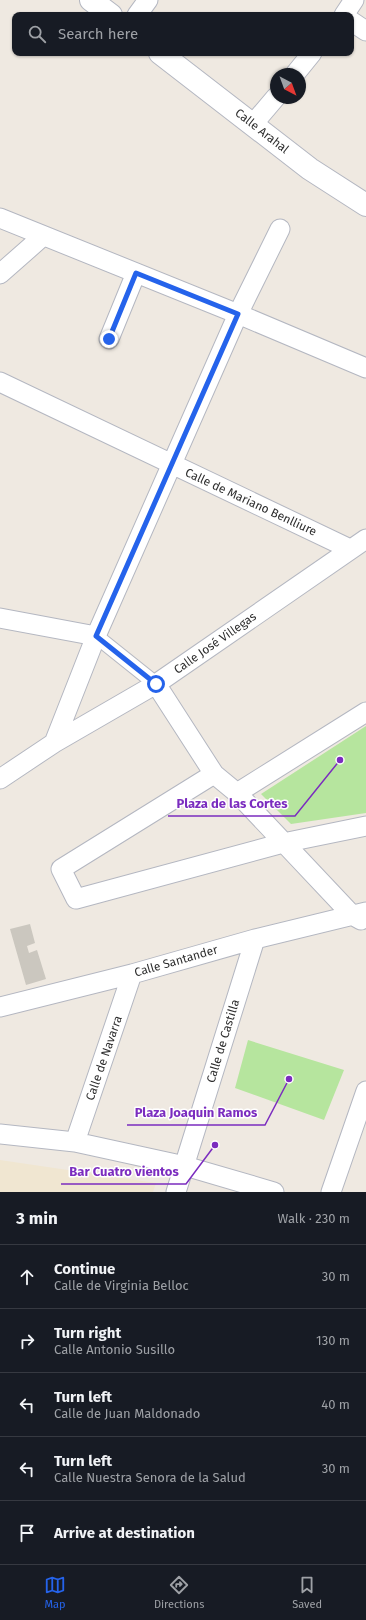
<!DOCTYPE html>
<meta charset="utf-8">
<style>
:root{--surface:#171b24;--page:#20242c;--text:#f1f3f6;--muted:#9ea1a6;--line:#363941;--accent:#2563eb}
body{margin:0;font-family:"Fira Sans",sans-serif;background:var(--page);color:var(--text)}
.compass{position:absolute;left:270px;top:68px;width:36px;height:36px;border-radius:50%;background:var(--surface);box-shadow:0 1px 3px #0004;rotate:139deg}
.stop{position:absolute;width:12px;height:12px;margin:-9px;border:3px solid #2563eb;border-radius:50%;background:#fff}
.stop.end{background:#2563eb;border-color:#fff;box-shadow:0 1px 4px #0008}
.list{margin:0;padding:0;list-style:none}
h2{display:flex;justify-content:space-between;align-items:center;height:52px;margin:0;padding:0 16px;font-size:17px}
h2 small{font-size:13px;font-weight:400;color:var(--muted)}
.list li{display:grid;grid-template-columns:26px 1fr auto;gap:12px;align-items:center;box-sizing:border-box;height:64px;padding:0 16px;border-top:1px solid var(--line)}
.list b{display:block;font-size:15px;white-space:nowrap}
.list p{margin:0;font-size:13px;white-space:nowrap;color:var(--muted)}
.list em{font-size:13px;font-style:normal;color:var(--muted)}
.icon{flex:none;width:22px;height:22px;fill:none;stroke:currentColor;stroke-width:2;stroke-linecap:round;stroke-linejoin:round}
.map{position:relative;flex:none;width:366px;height:1192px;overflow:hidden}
.search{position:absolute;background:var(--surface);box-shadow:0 1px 3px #0004;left:12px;right:12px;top:12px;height:44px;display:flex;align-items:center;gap:10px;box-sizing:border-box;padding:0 14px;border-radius:8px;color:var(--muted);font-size:15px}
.sheet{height:372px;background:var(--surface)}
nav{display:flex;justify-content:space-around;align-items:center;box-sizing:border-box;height:56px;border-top:1px solid var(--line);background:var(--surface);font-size:11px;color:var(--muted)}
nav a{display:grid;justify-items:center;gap:2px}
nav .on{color:var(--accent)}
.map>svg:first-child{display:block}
</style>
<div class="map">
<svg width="366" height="1192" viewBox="0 0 366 1192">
<rect width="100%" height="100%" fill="#efe9e1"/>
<path fill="#f0e6d1" d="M0 1160 156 1183 153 1192H0Z"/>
<path fill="#b6e59e" d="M366 726V813L291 824 261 794Z
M248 1040 344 1070 324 1120 235 1088Z"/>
<path fill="#cbc7bf" d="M30 924 35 943 27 946 29 953 37 950 46 979 26 985 10 929Z"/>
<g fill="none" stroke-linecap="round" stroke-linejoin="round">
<g stroke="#b4b7c1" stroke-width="16">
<path id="pedestrian" d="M96 636 156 684"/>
</g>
<g stroke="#b4b7c1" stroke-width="21">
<path id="minor" d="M137 15 148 0
M344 15 354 0
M351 21 366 31
M295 74 312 53
M253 124 276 97
M0 218 238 314 366 368
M0 274 43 236
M109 339 136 273
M0 382 350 549
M0 618 96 636
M156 684 214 774 237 793 352 915 361 920
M54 743 96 636 238 314 280 229
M214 774 61 869 76 899 283 843 366 826
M0 779 54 743 156 684 366 539
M237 793 366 712
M0 1007 132 974 255 939 366 912
M0 1134 75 1142 185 1166 274 1192
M75 1142 132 974
M176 1192 255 939
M331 1192 366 1091"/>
</g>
<g stroke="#b4b7c1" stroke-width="24">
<path id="tertiary" d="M91 0 111 15
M160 53 310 169 366 205"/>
</g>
<use href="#pedestrian" stroke="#fff" stroke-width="14"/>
<use href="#minor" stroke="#fff" stroke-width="19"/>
<use href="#tertiary" stroke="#fff" stroke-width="22"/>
</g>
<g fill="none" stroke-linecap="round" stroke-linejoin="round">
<path stroke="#2563eb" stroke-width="5" d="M109 339 136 273 238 314 96 636 156 684"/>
</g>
<g text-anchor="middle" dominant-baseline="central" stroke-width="3" stroke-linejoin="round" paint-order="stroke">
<g font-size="12" fill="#2e2e2e" stroke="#fff">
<text transform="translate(262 131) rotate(38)">Calle Arahal</text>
<text transform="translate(251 502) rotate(25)">Calle de Mariano Benlliure</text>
<text transform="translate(215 643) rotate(-35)">Calle José Villegas</text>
<text transform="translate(176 961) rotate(-16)">Calle Santander</text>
<text transform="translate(223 1041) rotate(-73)">Calle de Castilla</text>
<text transform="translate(104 1058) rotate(-71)">Calle de Navarra</text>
</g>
</g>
<path fill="none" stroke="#7b2cbf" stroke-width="1.5" d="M340 760L295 816H168M289 1079L265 1125H127M215 1145L186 1184H61"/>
<g fill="#7b2cbf" stroke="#fff" stroke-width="1.5">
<circle cx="340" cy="760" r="4"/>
<circle cx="289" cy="1079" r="4"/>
<circle cx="215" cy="1145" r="4"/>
</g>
<g font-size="13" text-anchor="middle" font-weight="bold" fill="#7b2cbf" stroke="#fff" stroke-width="3" stroke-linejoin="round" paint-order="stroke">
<text x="232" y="808">Plaza de las Cortes</text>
<text x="196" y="1117">Plaza Joaquin Ramos</text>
<text x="124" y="1176">Bar Cuatro vientos</text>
</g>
</svg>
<svg class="compass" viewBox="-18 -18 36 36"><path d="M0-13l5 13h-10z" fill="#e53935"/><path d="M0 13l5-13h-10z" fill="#9ea1a6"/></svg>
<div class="stop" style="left:156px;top:684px"></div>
<div class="stop end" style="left:109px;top:339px"></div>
<div class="search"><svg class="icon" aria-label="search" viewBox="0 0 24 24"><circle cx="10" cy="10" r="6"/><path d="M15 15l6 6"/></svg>Search here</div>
</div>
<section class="sheet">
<h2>3 min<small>Walk · 230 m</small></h2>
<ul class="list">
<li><svg class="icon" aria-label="ahead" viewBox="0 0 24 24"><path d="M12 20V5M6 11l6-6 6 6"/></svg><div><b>Continue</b><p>Calle de Virginia Belloc</p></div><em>30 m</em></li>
<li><svg class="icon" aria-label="right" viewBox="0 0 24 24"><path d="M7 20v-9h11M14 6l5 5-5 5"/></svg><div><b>Turn right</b><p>Calle Antonio Susillo</p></div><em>130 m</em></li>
<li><svg class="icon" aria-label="left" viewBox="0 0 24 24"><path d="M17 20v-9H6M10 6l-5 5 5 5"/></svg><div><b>Turn left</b><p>Calle de Juan Maldonado</p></div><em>40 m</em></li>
<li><svg class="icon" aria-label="left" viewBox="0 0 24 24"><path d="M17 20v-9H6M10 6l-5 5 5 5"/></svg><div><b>Turn left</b><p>Calle Nuestra Senora de la Salud</p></div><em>30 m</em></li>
<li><svg class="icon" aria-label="arrive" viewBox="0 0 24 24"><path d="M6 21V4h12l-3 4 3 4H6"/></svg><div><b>Arrive at destination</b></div></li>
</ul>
</section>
<nav>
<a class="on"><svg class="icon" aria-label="map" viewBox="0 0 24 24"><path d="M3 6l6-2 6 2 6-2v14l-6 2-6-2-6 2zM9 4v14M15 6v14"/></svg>Map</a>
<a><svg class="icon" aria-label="directions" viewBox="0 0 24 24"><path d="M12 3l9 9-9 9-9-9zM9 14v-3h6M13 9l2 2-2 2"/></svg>Directions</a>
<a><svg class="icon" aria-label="saved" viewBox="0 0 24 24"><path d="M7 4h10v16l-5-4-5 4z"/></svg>Saved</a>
</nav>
